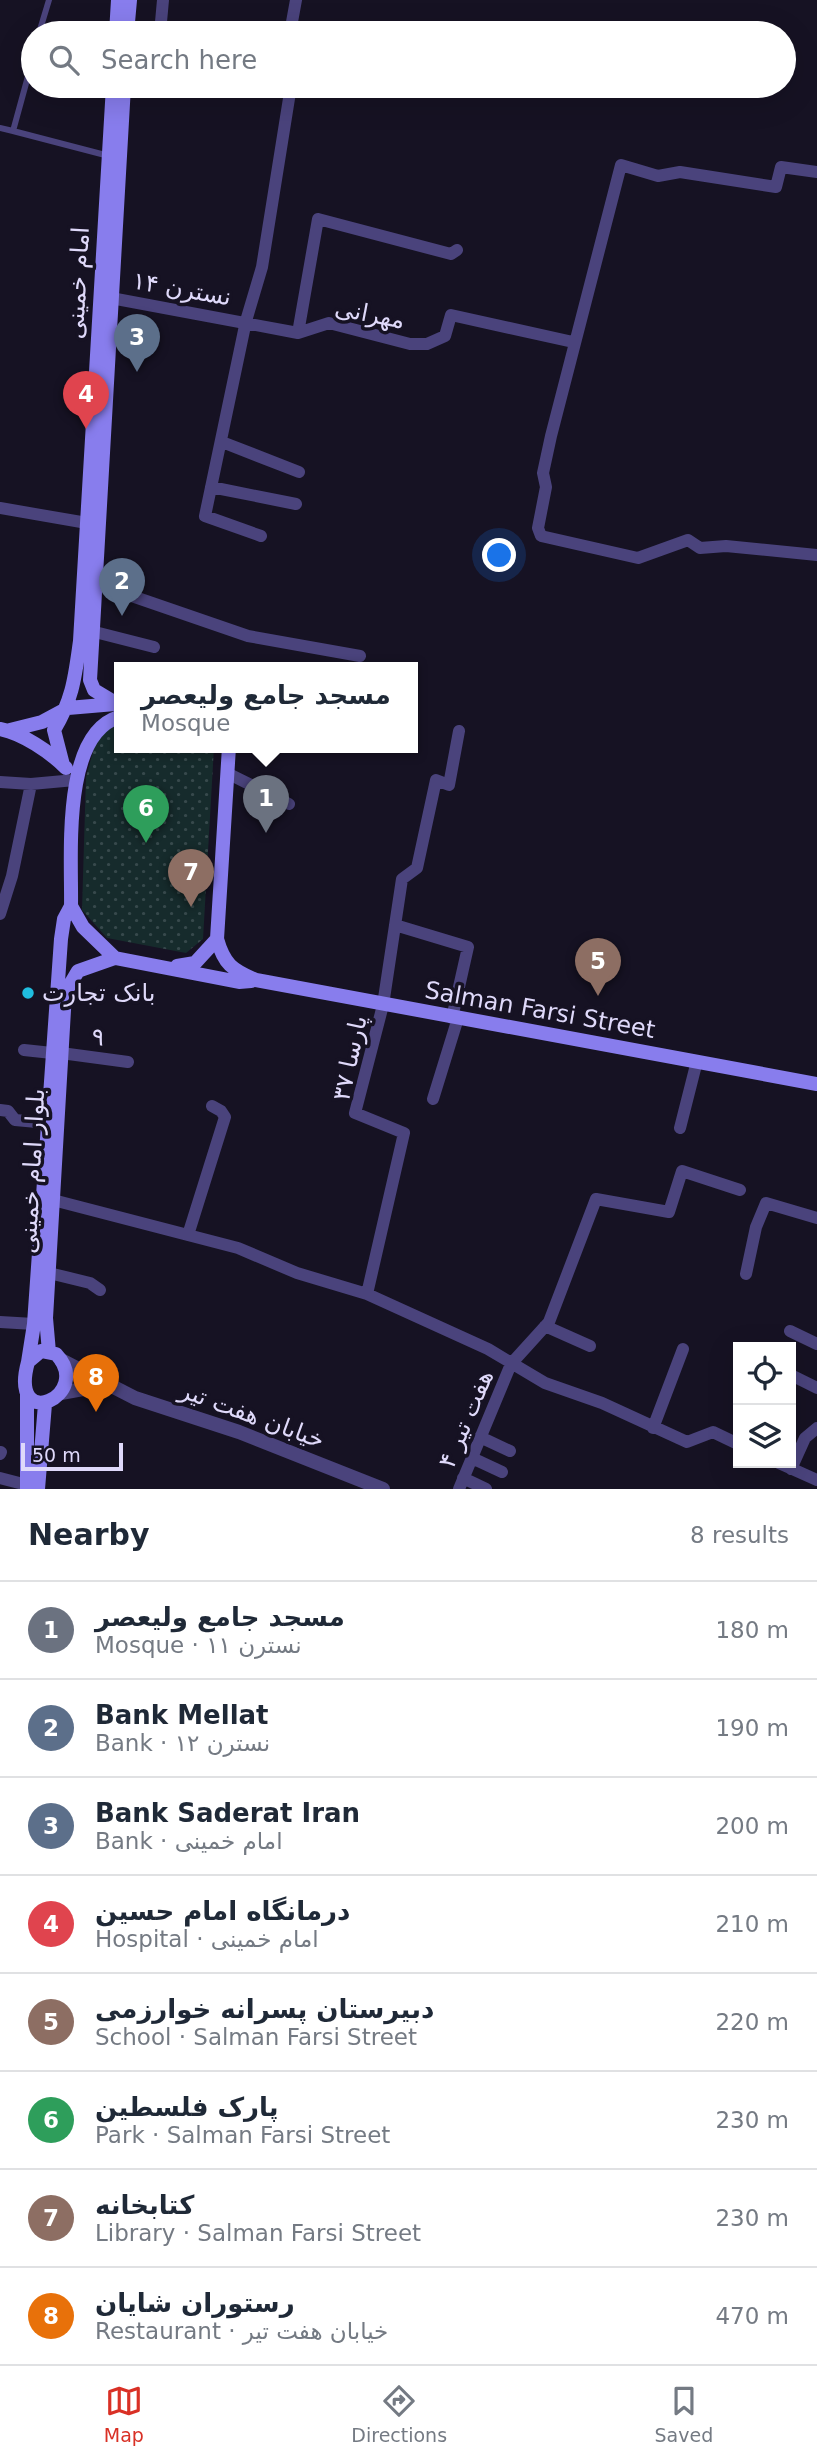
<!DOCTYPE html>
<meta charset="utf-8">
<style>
:root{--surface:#fff;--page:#f2f2f3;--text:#1f2937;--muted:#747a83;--line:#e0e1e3;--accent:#d93025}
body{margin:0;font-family:"DejaVu Sans","Noto Sans Arabic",sans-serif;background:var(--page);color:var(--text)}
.controls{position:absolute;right:21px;bottom:21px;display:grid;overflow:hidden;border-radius:0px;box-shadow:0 7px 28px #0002}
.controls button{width:63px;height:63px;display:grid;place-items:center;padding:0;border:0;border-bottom:2px solid var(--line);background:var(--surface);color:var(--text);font:35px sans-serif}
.scale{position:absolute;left:21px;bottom:18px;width:102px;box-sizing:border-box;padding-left:7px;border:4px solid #dfd9fa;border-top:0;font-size:19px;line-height:24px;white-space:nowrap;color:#dfd9fa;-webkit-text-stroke:5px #161223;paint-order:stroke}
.you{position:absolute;left:500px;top:556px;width:24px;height:24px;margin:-18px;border:5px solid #fff;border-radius:50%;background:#1a73e8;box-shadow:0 0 0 10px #1a73e833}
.badge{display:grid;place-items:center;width:46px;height:46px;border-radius:50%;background:var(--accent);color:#fff;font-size:23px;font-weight:700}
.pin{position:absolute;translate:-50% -58px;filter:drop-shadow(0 2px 4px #0008)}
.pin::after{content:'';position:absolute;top:37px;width:24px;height:21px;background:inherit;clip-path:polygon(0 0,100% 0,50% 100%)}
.popup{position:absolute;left:114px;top:662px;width:304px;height:91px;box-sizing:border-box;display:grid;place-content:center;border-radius:0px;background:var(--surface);filter:drop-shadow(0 2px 5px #0005);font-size:23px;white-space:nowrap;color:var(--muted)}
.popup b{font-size:26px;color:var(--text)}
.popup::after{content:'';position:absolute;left:50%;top:100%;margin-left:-14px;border:14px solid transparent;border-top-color:var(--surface)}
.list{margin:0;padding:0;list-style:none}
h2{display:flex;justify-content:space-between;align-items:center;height:91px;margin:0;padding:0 28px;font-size:30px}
h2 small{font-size:23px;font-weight:400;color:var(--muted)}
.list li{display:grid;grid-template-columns:46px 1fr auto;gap:21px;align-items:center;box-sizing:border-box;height:98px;padding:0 28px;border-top:2px solid var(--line)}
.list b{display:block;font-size:26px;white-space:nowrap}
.list p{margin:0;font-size:23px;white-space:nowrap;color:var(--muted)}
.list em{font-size:23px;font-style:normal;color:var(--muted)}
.icon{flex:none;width:38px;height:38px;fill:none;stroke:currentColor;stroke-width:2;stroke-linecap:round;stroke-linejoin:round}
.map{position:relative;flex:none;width:817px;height:1489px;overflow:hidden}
.search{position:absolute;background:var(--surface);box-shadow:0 7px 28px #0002;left:21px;right:21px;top:21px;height:77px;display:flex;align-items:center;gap:18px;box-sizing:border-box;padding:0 24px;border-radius:38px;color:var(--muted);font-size:26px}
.sheet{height:875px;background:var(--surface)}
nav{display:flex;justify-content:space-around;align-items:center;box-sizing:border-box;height:98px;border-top:2px solid var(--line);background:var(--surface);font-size:19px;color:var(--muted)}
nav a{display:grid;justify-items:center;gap:4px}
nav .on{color:var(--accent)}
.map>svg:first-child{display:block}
</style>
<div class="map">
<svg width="817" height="1489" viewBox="0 0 817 1489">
<defs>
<pattern id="grass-dots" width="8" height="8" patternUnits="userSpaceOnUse" patternTransform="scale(1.75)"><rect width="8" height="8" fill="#162b2c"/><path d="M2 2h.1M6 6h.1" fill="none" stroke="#37494c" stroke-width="1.8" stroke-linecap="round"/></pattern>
</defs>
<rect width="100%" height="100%" fill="#161223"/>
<path fill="url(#grass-dots)" d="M119 719V747H214L203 939 186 953 107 938 82 910 86 777 97 737Z"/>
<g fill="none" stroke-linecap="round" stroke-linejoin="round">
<path stroke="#4a437c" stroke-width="6" d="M39 33 49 0
M0 128 13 131 33 58
M13 131 109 156"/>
<path stroke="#4a437c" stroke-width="12" d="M160 33 163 0
M290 33 296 0
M817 172 781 167 776 187 680 172 658 176 621 165 551 436 543 473 546 487 538 528 541 536 638 558 688 540 700 548 726 546 817 555
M111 298 298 333 329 323 410 344H427L445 336 451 315 573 342
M298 333 318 219 451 254 457 250
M222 442 299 472
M211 487 296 504
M0 508 87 523
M261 536 205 516 246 321 262 267 291 86
M94 583 248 636 360 656
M91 631 154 647
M227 773 289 804
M0 782 31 784 75 780
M0 914 12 876 31 784
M395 925 468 947 452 1018
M24 1050 52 1053
M61 1053 128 1062
M433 1099 458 1018
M0 1110 8 1111 15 1120 48 1123
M680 1128 697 1061
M53 1200 238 1248 297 1273 367 1294 488 1349 545 1383 602 1403 687 1442 713 1432 738 1444
M188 1235 225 1117 221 1111 212 1106
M49 1273 90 1283 100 1290
M746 1274 756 1227 766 1203 817 1218
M367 1294 404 1133 355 1113 383 1005 402 879 417 868 436 780 449 785 459 731
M0 1322 34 1324
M545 1326 590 1346
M790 1331 817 1344
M791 1375 817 1388
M653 1428 683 1349
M480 1437 510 1451
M0 1454 1 1452
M472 1458 502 1472
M779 1463 817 1480
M791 1469 805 1438 817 1428
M0 1478 27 1485
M463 1478 486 1489
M459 1489 511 1364 549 1322 596 1199 669 1212 682 1171 740 1190"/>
<path stroke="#4a437c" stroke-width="14" d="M61 1360 135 1398 239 1432 383 1489
M61 1393 105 1385"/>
<path stroke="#887ded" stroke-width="14" d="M116 33 118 0
M127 33 130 0
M119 705 94 690 90 680 124 86
M0 729C22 733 50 752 66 768
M10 730 42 722 68 708 115 704
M229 747 217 939C224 964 232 970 256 980L817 1084
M63 765 54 730C73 699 75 676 80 641L113 86
M71 906 83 927 115 958 239 982 251 981
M177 966 195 963 217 939
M41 1351 56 1354C95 1395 8 1435 28 1362Z
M49 1352 46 1318 65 993 78 971 115 958
M28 1362 34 1324 61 939 64 919 71 906C72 858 61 734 119 717
M27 1489V1394
M38 1489 45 1404"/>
</g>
<circle fill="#20bddf" stroke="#161223" stroke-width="2.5" cx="28" cy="993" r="7"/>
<g text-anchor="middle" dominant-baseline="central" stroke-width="7" stroke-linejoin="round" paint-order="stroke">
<g font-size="24" fill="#dfd9fa" stroke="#161223">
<text transform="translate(78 283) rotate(-87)">امام خمینی</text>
<text transform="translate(182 289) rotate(10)">نسترن ۱۴</text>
<text transform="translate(370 314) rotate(11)">مهرانی</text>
<text transform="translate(540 1010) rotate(10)">Salman Farsi Street</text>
<text transform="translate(98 1037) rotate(8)">۹</text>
<text transform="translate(350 1058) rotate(-78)">پارسا ۳۷</text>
<text transform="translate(32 1171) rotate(-87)">بلوار امام خمینی</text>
<text transform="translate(252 1415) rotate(20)">خیابان هفت تیر</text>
<text transform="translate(466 1419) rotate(-67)">هفت تیر ۴</text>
</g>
<g font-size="24" fill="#dfd9fa" stroke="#161223" text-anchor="start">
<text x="42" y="993">بانک تجارت</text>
</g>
</g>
</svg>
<div class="controls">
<button><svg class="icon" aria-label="locate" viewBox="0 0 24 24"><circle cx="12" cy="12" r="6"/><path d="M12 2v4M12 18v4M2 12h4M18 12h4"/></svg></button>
<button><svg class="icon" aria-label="layers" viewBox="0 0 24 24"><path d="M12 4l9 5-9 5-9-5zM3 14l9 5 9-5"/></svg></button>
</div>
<div class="scale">50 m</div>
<div class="you"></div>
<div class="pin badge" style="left:266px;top:833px;background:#6b7280">1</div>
<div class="popup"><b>مسجد جامع ولیعصر</b>Mosque</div>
<div class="pin badge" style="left:122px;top:616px;background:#5c6f8a">2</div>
<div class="pin badge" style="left:137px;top:372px;background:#5c6f8a">3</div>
<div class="pin badge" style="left:86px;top:429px;background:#e0444e">4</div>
<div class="pin badge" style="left:598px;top:996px;background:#8d6e63">5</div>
<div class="pin badge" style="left:146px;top:843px;background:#2e9e5b">6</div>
<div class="pin badge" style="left:191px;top:907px;background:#8d6e63">7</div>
<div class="pin badge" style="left:96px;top:1412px;background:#e8710a">8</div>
<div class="search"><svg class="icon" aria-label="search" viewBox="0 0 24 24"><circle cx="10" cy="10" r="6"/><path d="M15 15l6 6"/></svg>Search here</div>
</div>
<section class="sheet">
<h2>Nearby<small>8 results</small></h2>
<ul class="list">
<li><span class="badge" style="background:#6b7280">1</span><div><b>مسجد جامع ولیعصر</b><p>Mosque · نسترن ۱۱</p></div><em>180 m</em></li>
<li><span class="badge" style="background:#5c6f8a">2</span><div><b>Bank Mellat</b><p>Bank · نسترن ۱۲</p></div><em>190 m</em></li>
<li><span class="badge" style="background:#5c6f8a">3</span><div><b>Bank Saderat Iran</b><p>Bank · امام خمینی</p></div><em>200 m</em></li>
<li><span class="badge" style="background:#e0444e">4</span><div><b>درمانگاه امام حسین</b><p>Hospital · امام خمینی</p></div><em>210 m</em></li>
<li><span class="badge" style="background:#8d6e63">5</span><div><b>دبیرستان پسرانه خوارزمی</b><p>School · Salman Farsi Street</p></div><em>220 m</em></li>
<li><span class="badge" style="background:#2e9e5b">6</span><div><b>پارک فلسطین</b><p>Park · Salman Farsi Street</p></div><em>230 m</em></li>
<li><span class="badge" style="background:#8d6e63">7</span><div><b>کتابخانه</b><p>Library · Salman Farsi Street</p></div><em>230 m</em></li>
<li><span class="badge" style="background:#e8710a">8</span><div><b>رستوران شایان</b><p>Restaurant · خیابان هفت تیر</p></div><em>470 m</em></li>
</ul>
</section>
<nav>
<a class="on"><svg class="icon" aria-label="map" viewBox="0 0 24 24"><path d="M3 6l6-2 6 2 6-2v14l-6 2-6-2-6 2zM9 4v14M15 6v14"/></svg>Map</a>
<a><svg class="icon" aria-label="directions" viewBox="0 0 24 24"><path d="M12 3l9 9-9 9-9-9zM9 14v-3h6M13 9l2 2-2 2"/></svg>Directions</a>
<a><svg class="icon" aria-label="saved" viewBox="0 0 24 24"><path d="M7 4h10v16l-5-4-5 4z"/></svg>Saved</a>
</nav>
